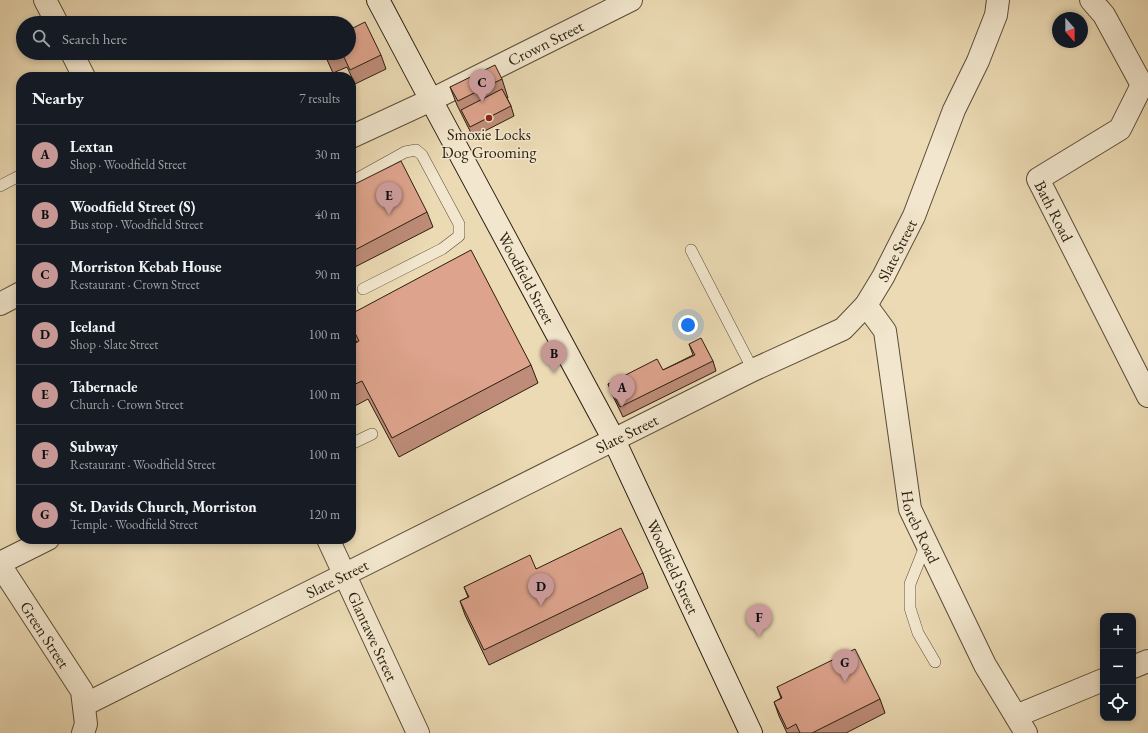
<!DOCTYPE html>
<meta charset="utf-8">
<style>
:root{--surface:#171b24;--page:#242831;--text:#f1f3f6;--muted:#9ea1a6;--line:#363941;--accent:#c59692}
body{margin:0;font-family:"EB Garamond",serif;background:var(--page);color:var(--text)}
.controls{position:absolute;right:12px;bottom:12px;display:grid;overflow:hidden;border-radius:8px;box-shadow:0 2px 6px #0003}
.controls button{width:36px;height:36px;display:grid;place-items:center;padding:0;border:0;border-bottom:1px solid var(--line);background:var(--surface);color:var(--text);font:20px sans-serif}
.compass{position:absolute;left:1052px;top:12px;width:36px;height:36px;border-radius:50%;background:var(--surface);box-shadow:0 2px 6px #0003;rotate:159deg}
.you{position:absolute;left:688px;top:325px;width:14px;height:14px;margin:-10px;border:3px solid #fff;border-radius:50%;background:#1a73e8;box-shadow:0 0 0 6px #1a73e833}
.badge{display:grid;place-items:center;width:26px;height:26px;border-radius:50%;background:var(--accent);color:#111;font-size:13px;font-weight:700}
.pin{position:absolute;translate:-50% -33px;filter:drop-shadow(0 1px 2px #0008)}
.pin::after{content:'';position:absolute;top:21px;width:14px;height:12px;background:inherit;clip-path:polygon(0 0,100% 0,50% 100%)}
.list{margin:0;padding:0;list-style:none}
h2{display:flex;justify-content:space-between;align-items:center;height:52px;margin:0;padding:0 16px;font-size:17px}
h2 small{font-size:13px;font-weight:400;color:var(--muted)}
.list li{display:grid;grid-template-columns:26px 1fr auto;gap:12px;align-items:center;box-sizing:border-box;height:60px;padding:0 16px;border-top:1px solid var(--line)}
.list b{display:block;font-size:15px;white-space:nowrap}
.list p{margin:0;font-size:13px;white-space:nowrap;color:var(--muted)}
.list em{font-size:13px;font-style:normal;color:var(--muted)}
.icon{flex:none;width:22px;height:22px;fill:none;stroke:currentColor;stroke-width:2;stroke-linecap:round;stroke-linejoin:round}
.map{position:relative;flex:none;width:1148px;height:733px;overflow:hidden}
.search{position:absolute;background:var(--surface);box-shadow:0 2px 6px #0003;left:16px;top:16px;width:340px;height:44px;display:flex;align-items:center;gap:10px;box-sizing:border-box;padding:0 14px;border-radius:22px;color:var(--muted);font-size:15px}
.panel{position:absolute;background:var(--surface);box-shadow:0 2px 6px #0003;left:16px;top:72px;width:340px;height:472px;border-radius:16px}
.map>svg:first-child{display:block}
</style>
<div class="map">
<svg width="1148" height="733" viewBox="0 0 1148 733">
<rect width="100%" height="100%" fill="#ebdab4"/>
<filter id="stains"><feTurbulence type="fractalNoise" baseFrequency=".005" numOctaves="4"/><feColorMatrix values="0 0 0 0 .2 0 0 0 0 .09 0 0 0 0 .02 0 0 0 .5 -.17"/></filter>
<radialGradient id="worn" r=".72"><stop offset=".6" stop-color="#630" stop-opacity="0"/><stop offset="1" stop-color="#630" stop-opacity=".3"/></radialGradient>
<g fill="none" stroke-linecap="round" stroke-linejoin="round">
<g stroke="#5a4d38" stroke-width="12">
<path id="lane" d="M351 182 405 152 416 150 422 155 459 224V236L442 249 363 289
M0 186 21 175
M691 250 753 370
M351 444 372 434
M926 544 910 584V608L918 633 935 662"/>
</g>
<g stroke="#5a4d38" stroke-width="24">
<g id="street">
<path d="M45 0 57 23"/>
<path d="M1091 0 1104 15 1142 85"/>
<path d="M72 53 84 77"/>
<path id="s1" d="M1142 85 1120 129 1038 179 1148 396"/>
<path id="s2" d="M351 137 431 100 631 0"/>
<path d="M0 304 21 293"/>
<path id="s3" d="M866 305 885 331 910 509 985 665 1026 733"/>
<path id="s4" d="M328 539 418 733"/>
<path d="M0 563 48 539"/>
<path id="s5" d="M0 565 82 691 86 724 83 733"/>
<path d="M1133 667 1148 661"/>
<path id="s6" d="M84 705 753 370 843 329 866 305 883 277 914 216 954 110 978 61 996 15 998 0"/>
<path d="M1016 716 1103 680"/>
</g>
</g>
<g stroke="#2a1e0f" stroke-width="24">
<g id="secondary">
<path id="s7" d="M378 0 431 100 614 440 751 733"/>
</g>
</g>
<use href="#lane" stroke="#f2e7ce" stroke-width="11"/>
<use href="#street" stroke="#f2e7ce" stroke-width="22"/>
<use href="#secondary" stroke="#f2e7ce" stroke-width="22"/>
</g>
<path fill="#be8c78" stroke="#2a1e0f" d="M324 53H349L381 55 386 69 355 84 347 67 333 73Z
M502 79 508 98H507L511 106 514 116 473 137 457 105 450 87Z
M351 186 427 212 433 227 351 269Z
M351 314 531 365 538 383 399 457 368 399 351 408V346L357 343 351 330Z
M689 344 713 361 716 371 623 417 612 394 608 384 663 370 693 355Z
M536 569 643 573 648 588 489 665 465 615 460 601 468 597 464 587Z
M777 687 880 699 885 713 846 733H787L779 716 774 702 781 698Z"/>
<path fill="#dda38c" stroke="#2a1e0f" d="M365 22 381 55 350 70 342 53H349V30Z
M325 53H340L328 59Z
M495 65 502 79 458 101 450 87Z
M502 89 511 106 470 127 461 110Z
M401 161 427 212 351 252V186Z
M471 250 531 365 392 438 362 381 351 386V346L359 341 351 325V314Z
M701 338 713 361 620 407 608 384 657 359 663 370 695 355 689 344Z
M621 528 643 573 484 650 460 601 469 597 464 587 530 555 536 569Z
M855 649 880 699 812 733H800L796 724 787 729 774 702 782 698 777 687Z"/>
<circle fill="#8f2418" stroke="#f2e7ce" stroke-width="1.5" cx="489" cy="118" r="4"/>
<g text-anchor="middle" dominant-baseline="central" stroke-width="3" stroke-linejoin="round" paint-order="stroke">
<g font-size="16" fill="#2a1e0f" stroke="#f2e7ce">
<text stroke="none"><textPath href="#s2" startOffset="216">Crown Street</textPath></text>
<text stroke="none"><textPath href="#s1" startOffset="181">Bath Road</textPath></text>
<text stroke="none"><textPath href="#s6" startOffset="943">Slate Street</textPath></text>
<text stroke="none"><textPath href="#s7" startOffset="315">Woodfield Street</textPath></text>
<text stroke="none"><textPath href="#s6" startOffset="607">Slate Street</textPath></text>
<text stroke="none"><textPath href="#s3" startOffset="232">Horeb Road</textPath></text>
<text stroke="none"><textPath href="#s7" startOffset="639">Woodfield Street</textPath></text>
<text stroke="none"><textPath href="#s6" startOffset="283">Slate Street</textPath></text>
<text stroke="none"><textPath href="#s5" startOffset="83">Green Street</textPath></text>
<text stroke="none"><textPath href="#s4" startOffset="107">Glantawe Street</textPath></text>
</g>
<g font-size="16" fill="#2a1e0f" stroke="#f2e7ce">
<text x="489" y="134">Smoxie Locks<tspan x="489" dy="18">Dog Grooming</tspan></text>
</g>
</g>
<rect width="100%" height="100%" filter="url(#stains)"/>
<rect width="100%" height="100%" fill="url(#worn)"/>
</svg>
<div class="controls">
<button>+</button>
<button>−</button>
<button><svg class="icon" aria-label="locate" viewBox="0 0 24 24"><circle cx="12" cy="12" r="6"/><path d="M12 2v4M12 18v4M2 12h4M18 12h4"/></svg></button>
</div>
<svg class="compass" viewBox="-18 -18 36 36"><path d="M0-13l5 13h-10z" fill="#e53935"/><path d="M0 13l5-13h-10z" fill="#9ea1a6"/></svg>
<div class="you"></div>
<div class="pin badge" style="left:622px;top:407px">A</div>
<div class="pin badge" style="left:554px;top:373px">B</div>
<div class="pin badge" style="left:482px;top:102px">C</div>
<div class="pin badge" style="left:541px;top:606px">D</div>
<div class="pin badge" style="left:389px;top:215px">E</div>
<div class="pin badge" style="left:759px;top:637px">F</div>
<div class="pin badge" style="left:845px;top:682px">G</div>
<div class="search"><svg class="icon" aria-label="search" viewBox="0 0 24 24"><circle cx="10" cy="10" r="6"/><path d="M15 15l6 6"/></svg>Search here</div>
<section class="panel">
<h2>Nearby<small>7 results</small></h2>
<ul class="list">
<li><span class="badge">A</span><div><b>Lextan</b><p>Shop · Woodfield Street</p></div><em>30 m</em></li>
<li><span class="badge">B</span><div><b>Woodfield Street (S)</b><p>Bus stop · Woodfield Street</p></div><em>40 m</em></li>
<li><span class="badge">C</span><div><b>Morriston Kebab House</b><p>Restaurant · Crown Street</p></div><em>90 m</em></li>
<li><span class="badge">D</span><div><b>Iceland</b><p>Shop · Slate Street</p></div><em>100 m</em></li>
<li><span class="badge">E</span><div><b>Tabernacle</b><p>Church · Crown Street</p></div><em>100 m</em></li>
<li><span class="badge">F</span><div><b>Subway</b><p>Restaurant · Woodfield Street</p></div><em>100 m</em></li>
<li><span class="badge">G</span><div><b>St. Davids Church, Morriston</b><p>Temple · Woodfield Street</p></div><em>120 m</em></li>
</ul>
</section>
</div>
